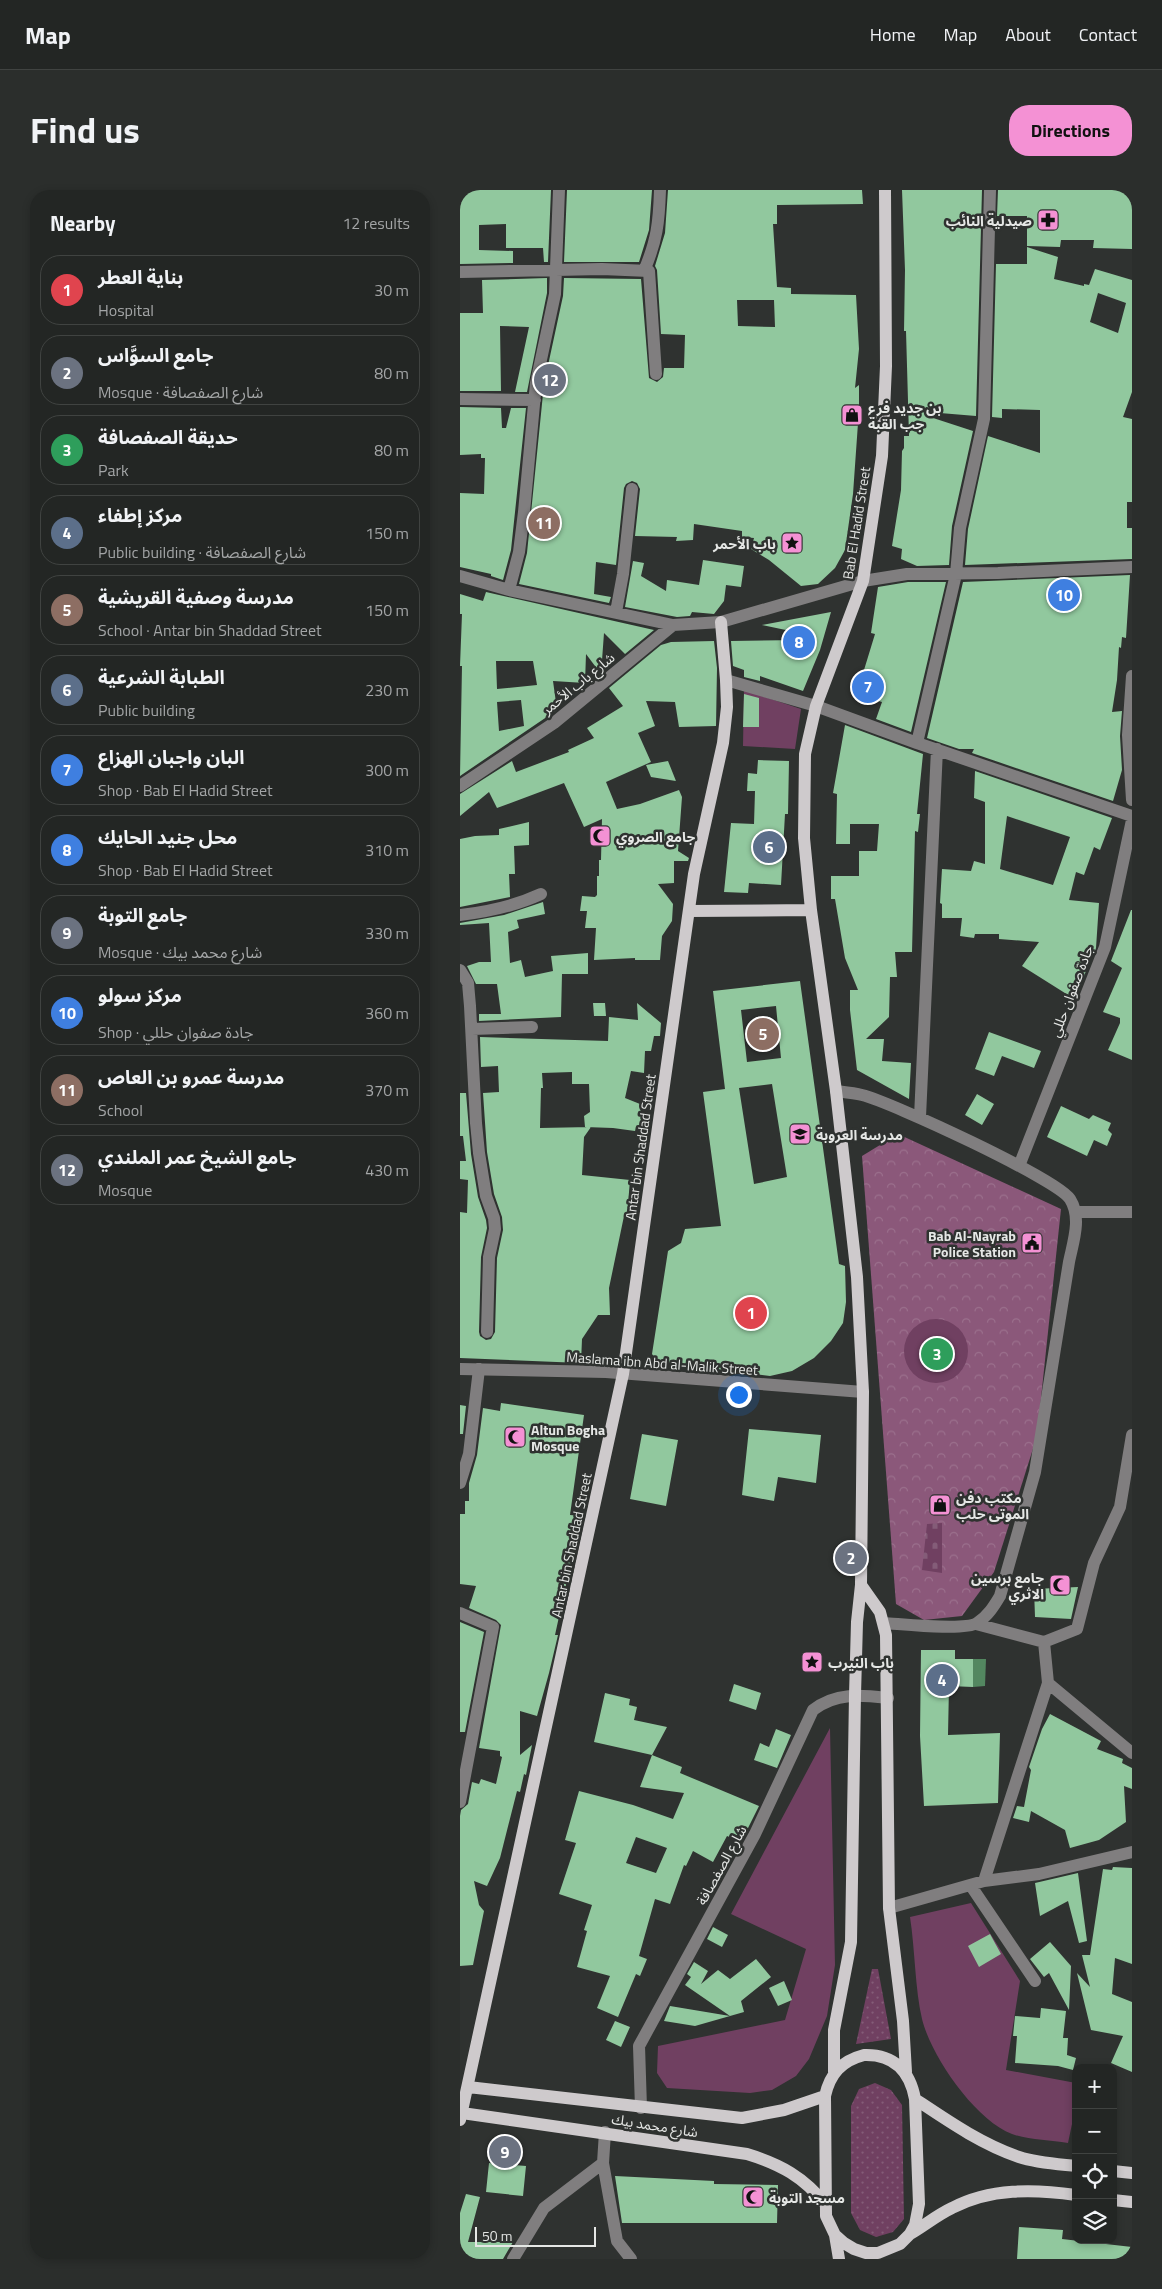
<!DOCTYPE html>
<meta charset="utf-8">
<style>
:root{--surface:#232624;--page:#2b2e2c;--text:#f1f3f6;--muted:#a3a5a6;--line:#404341;--accent:#f491d4}
body{margin:0;font-family:"Titillium Web","Noto Sans Arabic",sans-serif;background:var(--page);color:var(--text)}
.controls{position:absolute;right:15px;bottom:15px;display:grid;overflow:hidden;border-radius:10px;box-shadow:0 2px 8px #0003}
.controls button{width:45px;height:45px;display:grid;place-items:center;padding:0;border:0;border-bottom:1px solid var(--line);background:var(--surface);color:var(--text);font:25px sans-serif}
.scale{position:absolute;left:15px;bottom:12px;width:121px;box-sizing:border-box;padding-left:5px;border:2px solid #e5e7e5;border-top:0;font-size:14px;line-height:18px;white-space:nowrap;color:#e5e7e5;-webkit-text-stroke:4px #2f3230;paint-order:stroke}
.you{position:absolute;left:278px;top:1204px;width:18px;height:18px;margin:-12px;border:4px solid #fff;border-radius:50%;background:#1a73e8;box-shadow:0 0 0 8px #1a73e833}
.badge{display:grid;place-items:center;width:32px;height:32px;border-radius:50%;background:var(--accent);color:#fff;font-size:16px;font-weight:700}
.pin{position:absolute;translate:-50% -50%;border:2px solid #fff;box-shadow:0 1px 5px #0006}
.list{margin:0;padding:0;list-style:none}
h2{display:flex;justify-content:space-between;align-items:center;height:65px;margin:0;padding:0 20px;font-size:21px}
h2 small{font-size:16px;font-weight:400;color:var(--muted)}
.list li{display:grid;grid-template-columns:32px 1fr auto;gap:15px;align-items:center;box-sizing:border-box;height:70px;margin:0 10px 10px;padding:0 10px;border:1px solid var(--line);border-radius:20px}
.list b{display:block;font-size:19px;white-space:nowrap}
.list p{margin:0;font-size:16px;white-space:nowrap;color:var(--muted)}
.list em{font-size:16px;font-style:normal;color:var(--muted)}
.icon{flex:none;width:28px;height:28px;fill:none;stroke:currentColor;stroke-width:2;stroke-linecap:round;stroke-linejoin:round}
.map{position:relative;flex:none;width:672px;height:2069px;overflow:hidden;border-radius:20px}
header{display:flex;align-items:center;gap:30px;box-sizing:border-box;height:70px;padding:0 25px;background:var(--surface);border-bottom:1px solid var(--line)}
header strong{font-size:24px}
nav{display:flex;gap:28px;margin-inline-start:auto;font-size:18px}
.intro{display:flex;align-items:center;justify-content:space-between;box-sizing:border-box;height:120px;padding:0 30px}
h1{margin:0;font-size:35px}
.button{padding:12px 22px;border-radius:20px;background:var(--accent);color:#111;font-size:18px;font-weight:700}
main{display:flex;gap:30px;padding:0 30px}
aside{flex:1;background:var(--surface);border-radius:20px;box-shadow:0 2px 8px #0003}
.map>svg:first-child{display:block}
</style>
<header>
<strong>Map</strong>
<nav><a>Home</a><a>Map</a><a>About</a><a>Contact</a></nav>
</header>
<div class="intro"><h1>Find us</h1><a class="button">Directions</a></div>
<main>
<aside>
<h2>Nearby<small>12 results</small></h2>
<ul class="list">
<li><span class="badge" style="background:#e0444e">1</span><div><b>بناية العطر</b><p>Hospital</p></div><em>30 m</em></li>
<li><span class="badge" style="background:#6b7280">2</span><div><b>جامع السوَّاس</b><p>Mosque · شارع الصفصافة</p></div><em>80 m</em></li>
<li><span class="badge" style="background:#2e9e5b">3</span><div><b>حديقة الصفصافة</b><p>Park</p></div><em>80 m</em></li>
<li><span class="badge" style="background:#5c6f8a">4</span><div><b>مركز إطفاء</b><p>Public building · شارع الصفصافة</p></div><em>150 m</em></li>
<li><span class="badge" style="background:#8d6e63">5</span><div><b>مدرسة وصفية القريشية</b><p>School · Antar bin Shaddad Street</p></div><em>150 m</em></li>
<li><span class="badge" style="background:#5c6f8a">6</span><div><b>الطبابة الشرعية</b><p>Public building</p></div><em>230 m</em></li>
<li><span class="badge" style="background:#3f7fe0">7</span><div><b>البان واجبان الهزاع</b><p>Shop · Bab El Hadid Street</p></div><em>300 m</em></li>
<li><span class="badge" style="background:#3f7fe0">8</span><div><b>محل جنيد الحايك</b><p>Shop · Bab El Hadid Street</p></div><em>310 m</em></li>
<li><span class="badge" style="background:#6b7280">9</span><div><b>جامع التوبة</b><p>Mosque · شارع محمد بيك</p></div><em>330 m</em></li>
<li><span class="badge" style="background:#3f7fe0">10</span><div><b>مركز سولو</b><p>Shop · جادة صفوان حللي</p></div><em>360 m</em></li>
<li><span class="badge" style="background:#8d6e63">11</span><div><b>مدرسة عمرو بن العاص</b><p>School</p></div><em>370 m</em></li>
<li><span class="badge" style="background:#6b7280">12</span><div><b>جامع الشيخ عمر الملندي</b><p>Mosque</p></div><em>430 m</em></li>
</ul>
</aside>
<div class="map">
<svg width="672" height="2069" viewBox="0 0 672 2069">
<defs>
<pattern id="grass-dots" width="8" height="8" patternUnits="userSpaceOnUse" patternTransform="scale(1.25)"><rect width="8" height="8" fill="#704061"/><path d="M2 2h.1M6 6h.1" fill="none" stroke="#845c78" stroke-width="1.8" stroke-linecap="round"/></pattern>
<pattern id="forest-crowns" width="20" height="18" patternUnits="userSpaceOnUse" patternTransform="scale(1.25)"><rect width="20" height="18" fill="#8b587a"/><path d="M2 6a3 3 0 1 1 6 0M12 15a3 3 0 1 1 6 0" fill="none" stroke="#9b708d"/></pattern>
<pattern id="cemetery-stones" width="16" height="16" patternUnits="userSpaceOnUse" patternTransform="scale(1.25)"><rect width="16" height="16" fill="#704061"/><path d="M2 7V4a2 2 0 0 1 4 0v3zM10 15v-3a2 2 0 0 1 4 0v3z" fill="#845c78"/></pattern>
</defs>
<rect width="100%" height="100%" fill="#2f3230"/>
<path fill="url(#grass-dots)" d="M412 1779H418L431 1849 396 1854Z
M415 1893 431 1900 442 1915 444 2029 433 2042 416 2047 400 2040 391 2023V1916L399 1899Z"/>
<path fill="url(#forest-crowns)" d="M438 944 601 1019 577 1246 534 1382 502 1426 464 1430 436 1414 402 966Z"/>
<path fill="url(#cemetery-stones)" d="M482 1333V1383L462 1380 467 1334Z"/>
<path fill="#704061" d="M284 500 341 519 335 559 283 556Z
M444 1161a32 32 0 1 1 64 0a32 32 0 1 1-64 0Z
M370 1538 375 1775 367 1826 349 1869 336 1886 312 1900 290 1903 207 1898 197 1883 198 1856 325 1830 346 1759 271 1724Z
M511 1713 560 1791 546 1880 616 1893V1915L608 1953C590 1950 568 1950 552 1944 515 1930 471 1866 462 1829 455 1799 455 1759 450 1727Z"/>
<path fill="#538760" d="M513 1469H526L525 1496 513 1497Z"/>
<path fill="#91c89e" fill-rule="evenodd" d="M6 0H91L88 72H84L83 58H46V34L19 35V60L53 61V73L0 74V1Z
M107 0H192L189 40 179 72H104Z
M208 0H402L403 14 317 15V34H313L317 97 331 98V104L396 105 399 159 395 198 399 195V219L393 304 385 360 375 378 358 394 341 396 309 370 291 359 294 348 282 347V341L234 334 233 350 216 351 217 347 175 346 180 299 177 293 172 291 166 294 164 298 156 375 136 372 134 404 151 407 149 413 59 394 67 363 84 194 103 106 104 88 181 89 189 188 197 192 203 187 204 178H224L225 145 201 144 197 80 195 76 205 43ZM277 110H314L315 137 278 136Z
M442 0H522L516 226 468 222 467 226 513 241 492 336 489 375 457 376 441 369 442 359 432 356 441 300 442 261 444 258V246H449L446 141H444L445 80Z
M538 0H672V59L633 58 634 50H601L600 57 567 56V26H537Z
M567 57 598 67 594 89 624 96V94L629 95 635 79 672 90V202L663 227 672 229V312H667V338H672V369L505 375 508 339 528 246 580 263V220L542 219V228L532 227 536 74H567ZM638 103 666 113 658 143 630 132Z
M87 88V103L67 202H55L69 137 40 136 41 201H0V123H23L22 90Z
M0 217 41 218 42 238H46L51 218H66L51 360 43 390 31 386V384L0 377V303L24 304 25 268H21V264L0 265Z
M243 370 284 376 281 397 266 395 264 411 254 424 232 422 230 426 217 427 165 417 173 371 184 373 181 386 206 401 207 390 239 395Z
M670 385 666 448 662 447 661 458 659 457 657 490 652 522 662 521 660 546 662 580 653 611 512 563 514 559H499L467 548 503 392Z
M448 392H486L451 542 416 529 422 512 407 508 414 483 404 480 415 444 411 443 418 397Z
M26 402 194 440 165 464 144 443 141 484 126 464 125 493 93 491 97 520 0 586 2 476H0L2 424H0V404L23 411ZM36 471H73L77 495 37 499ZM61 510 64 536 39 541 37 512Z
M371 422 360 460 343 501 300 486V491L284 487V480L273 476 271 451 340 450V443L302 435Z
M254 451 257 478 256 536 219 537 215 512 186 511 195 536 178 543 191 572 146 592 157 619 180 614 219 600 222 607 218 661 229 668 228 671H214V693L198 694 213 714 212 731 202 746 200 770H175V768L134 770 136 738H125L127 721H120L122 706 135 707 137 705V686H139V670H141L142 629 124 637 104 593 37 618 29 602 0 626V604L52 571 56 582 109 562 108 560 134 548 127 538 163 516 149 498 201 455 211 452Z
M284 504 299 508V537H283Z
M385 535 463 564 457 624H460L458 642 455 641 452 762H435L437 787H430L429 827 406 849H424L422 871 451 873 449 909 397 880 390 820V800H398L385 768 375 709H371V686H399V661H417L419 634H390V654H376L377 604 373 603Z
M298 570 329 571 328 624H325L321 695 289 693 288 703 264 702 271 633 294 634 295 601H287L288 583 297 584Z
M208 571 216 591 191 587 186 575Z
M515 581 652 628 640 660 634 657 624 685 616 682 609 710 639 713 636 758 635 761 633 760 616 810 562 776 579 752 539 749V744H515L514 748 500 746 502 728H482V714L480 713 482 679 511 681 514 671 525 674V612L514 608ZM547 626 610 647 593 695 540 679Z
M69 632V655L54 656 55 684H49L50 707 0 717V649L15 646 39 645V639Z
M83 712 85 724 57 730 59 738 48 742 50 773 61 770 65 787 93 781 91 766 128 763V784H102L101 827 19 831V824H41L37 794H16L7 776 19 772H31L29 733 0 735V733L44 725Z
M671 720H672V870L648 860 660 833V828L643 822 662 778 651 771Z
M340 791 379 1074 385 1076 386 1112 383 1133 371 1151 354 1168 332 1181 310 1186 197 1171 192 1164 208 1061 221 1053 225 1039 261 1036 243 902 265 899 253 801ZM316 816 321 868 287 872 281 820ZM312 894 327 987 294 994 279 898Z
M133 813H145L146 826H134Z
M177 813 201 833 200 846H194L191 861H185L184 883 171 881 165 908 180 914 182 938H176L175 941 153 938 125 937 124 926 130 922 129 894H112V882L82 883 83 898H81L80 938 131 937 124 947 122 985 170 990 167 1026H164L149 1098 150 1125H138L122 1149 121 1173 0 1168V1022L7 1023 8 990 0 989V971H6L3 946H0V903H6L11 964 18 1007 26 1030 27 1038 21 1067 19 1142 20 1146 26 1150 31 1149 35 1142 37 1068 43 1040 42 1027 34 1004 27 962 23 903 39 902 38 876 21 877 20 847 148 851 149 827 178 830Z
M529 842 581 861 574 878 542 866 534 886 515 879Z
M517 904 534 914 522 935 505 925Z
M601 916 629 929 633 925 651 933 648 940 652 944 647 956 634 950 627 966 587 947Z
M41 1213 124 1225 110 1325 121 1326 95 1445H98L89 1483 77 1526 60 1521V1565L72 1555 66 1585 64 1584 60 1602 57 1601 40 1668 27 1696 14 1691 19 1715 24 1721 13 1775 0 1776V1626L1 1620 8 1614 12 1592 19 1594 21 1589 36 1594 42 1567 40 1566V1561L19 1558 41 1435 36 1430 9 1418 16 1396 0 1394V1324H5V1311H9V1293L17 1265 23 1218 40 1221Z
M0 1215 6 1216 3 1244H0Z
M289 1239 361 1245 356 1293 318 1287 314 1311 282 1305Z
M182 1244 218 1250 206 1316 170 1309Z
M618 1397 611 1429 575 1427 574 1399Z
M0 1432 24 1442 5 1542H0Z
M461 1460H495V1469H513V1497L489 1496 488 1545 540 1543 538 1613 464 1616 460 1546Z
M274 1494 301 1503 296 1520 269 1511Z
M145 1503 170 1509 169 1515 177 1517 174 1530 207 1537 192 1565 134 1552Z
M590 1524 641 1551 637 1559 663 1569 662 1573 672 1578V1599L664 1596 666 1632 639 1650 610 1658 605 1640 571 1621 569 1632 553 1628 557 1616 564 1617 571 1580 569 1577 582 1539Z
M316 1539 331 1545 317 1578 294 1570 300 1553 309 1557Z
M192 1565 222 1577 220 1583 299 1616 281 1652 267 1646 253 1672 233 1661 226 1676 224 1675 210 1714 195 1709 179 1766 187 1769 180 1786 176 1784 158 1827 137 1818 150 1786 117 1777 127 1741 124 1740 132 1715 99 1704 116 1653 105 1650 119 1601 173 1615 213 1629 224 1603 180 1597ZM176 1647 207 1658 196 1683 166 1673Z
M653 1677 672 1678V1774L655 1768 652 1804 672 1812V1882L651 1873 663 1846 631 1840 617 1783 630 1797 622 1765H630L643 1679 652 1680Z
M618 1683 627 1751 619 1753 608 1711 580 1726 575 1693Z
M253 1737 268 1745 262 1757 247 1749Z
M530 1744 541 1764 519 1777 508 1756Z
M590 1752 611 1776 609 1820 589 1783 584 1787 570 1769Z
M296 1769 311 1787 281 1811 284 1822 235 1836 204 1831 210 1816 270 1826 225 1795 231 1787 227 1784 234 1772 248 1781 241 1794 258 1780 270 1789Z
M324 1791 332 1810 318 1816 309 1798Z
M581 1818 606 1821 603 1848H608L607 1865 616 1868 613 1880 598 1876 555 1873 557 1846H553L555 1826 580 1828Z
M155 1831 170 1837 161 1857 146 1850Z
M29 1973 66 1976 63 2006 26 2002Z
M155 1986 254 1991V1994L318 1995 317 2033H162Z
M6 2004 20 2007 8 2052H53L43 2069H2L0 2067V2023Z
M559 2037 603 2040 602 2049 672 2057V2069H557Z"/>
<g fill="none" stroke-linecap="round" stroke-linejoin="round">
<path stroke="#807e7f" stroke-width="12" d="M184 81C197 50 199 33 200 0
M0 82 142 79 189 81 196 184
M0 209 75 210
M0 386 49 400 213 435
M49 400 59 362 64 322 76 193 95 104 99 0
M156 422 163 384 172 299
M672 486 668 545 672 610
M266 490 356 516 457 553 672 626
M457 553 496 384 500 338 524 229 530 0
M0 596 94 533 213 435 261 432 403 391 447 384 538 383 672 377
M0 725C27 722 57 715 81 704
M0 780 8 793 10 816 16 933 19 963 26 1006 34 1028 35 1039 29 1067 27 1142
M12 839 72 837
M376 901C384 902 394 903 402 905 431 912 597 989 610 1009 622 1028 613 1052 609 1072L575 1282 540 1406C534 1416 528 1426 517 1433 504 1441 442 1434 424 1433
M460 927 477 559
M559 976 645 757 672 630
M615 1022H672
M0 1179 146 1182 403 1202
M0 1293 9 1264 19 1179
M0 1423 33 1437 0 1612
M516 1434 584 1452 588 1493 672 1563
M584 1452 617 1439 634 1373 660 1317 672 1245
M524 1691 588 1493
M511 1696 575 1791
M429 1718 524 1691 579 1684 672 1662
M181 1918 179 1856 295 1644 353 1520C376 1502 401 1505 428 1508
M145 1942 143 1973 157 2051 171 2069
M53 2069 84 2018 143 1973"/>
<path stroke="#cecacc" stroke-width="12" d="M229 721 351 720
M401 1395 420 1422 426 1445 429 1718 443 1831 446 1882
M404 1865C434 1864 450 1881 455 1909L459 2014 455 2035 450 2044 440 2054 418 2063H406L394 2059 384 2053 375 2045 366 2026 365 1906C370 1884 381 1871 404 1865Z
M374 1882V1840L391 1752 395 1505 397 1432 401 1395 403 1202 397 1087 376 901 351 720 344 648 345 564 356 516 403 391 422 266 426 176 425 0
M8 1897 282 1928 324 1920 365 1906
M455 1909C488 1931 521 1954 559 1967 577 1973 597 1974 616 1976
M2 1923 287 1964C320 1974 344 1987 366 2015
M0 1930 163 1184 234 684 263 553 267 517 266 490 261 432
M653 1981 672 1983
M653 2010 672 2012
M450 2044C464 2036 477 2025 492 2018 530 1998 574 1999 616 2005
M375 2045 379 2069"/>
</g>
<defs>
<g id="pharmacy-square" transform="scale(1.125)"><rect x="-9" y="-9" width="18" height="18" rx="4" fill="#f491d4" stroke="#2f3230"/><path d="M-2-6h4v4h4v4h-4v4h-4v-4h-4v-4h4Z" fill="#111"/></g>
<g id="shop-square" transform="scale(1.125)"><rect x="-9" y="-9" width="18" height="18" rx="4" fill="#f491d4" stroke="#2f3230"/><path d="M-5-2.5h2.3a2.7 3.5 0 0 1 5.4 0H5L5.5 6h-11ZM-1.5-2.5h3a1.5 2.3 0 0 0-3 0Z" fill="#111"/></g>
<g id="sight-square" transform="scale(1.125)"><rect x="-9" y="-9" width="18" height="18" rx="4" fill="#f491d4" stroke="#2f3230"/><path d="M0-6L1.8-2.2L6-1.7L2.9 1.2L3.7 5.4L0 3.3L-3.7 5.4L-2.9 1.2L-6-1.7L-1.8-2.2Z" fill="#111"/></g>
<g id="mosque-square" transform="scale(1.125)"><rect x="-9" y="-9" width="18" height="18" rx="4" fill="#f491d4" stroke="#2f3230"/><path d="M3.5-4.9A6 6 0 1 0 3.5 4.9A5 5 0 1 1 3.5-4.9Z" fill="#111"/></g>
<g id="school-square" transform="scale(1.125)"><rect x="-9" y="-9" width="18" height="18" rx="4" fill="#f491d4" stroke="#2f3230"/><path d="M0-5L7-2L0 1L-7-2ZM-4 1L0 2.5L4 1V4Q0 6-4 4Z" fill="#111"/></g>
<g id="civic-square" transform="scale(1.125)"><rect x="-9" y="-9" width="18" height="18" rx="4" fill="#f491d4" stroke="#2f3230"/><path d="M-.6-6.5H3V-4.5H.6V-3L4-1V1h2V6H-6V1h2V-1L-.6-3ZM-1.2 2.5V6h2.4V2.5Z" fill="#111"/></g>
</defs>
<g fill-rule="evenodd">
<use href="#pharmacy-square" x="588" y="30"/>
<use href="#shop-square" x="392" y="225"/>
<use href="#sight-square" x="332" y="353"/>
<use href="#mosque-square" x="140" y="646"/>
<use href="#school-square" x="340" y="944"/>
<use href="#civic-square" x="572" y="1053"/>
<use href="#mosque-square" x="55" y="1247"/>
<use href="#shop-square" x="480" y="1315"/>
<use href="#mosque-square" x="600" y="1395"/>
<use href="#sight-square" x="352" y="1472"/>
<use href="#mosque-square" x="293" y="2007"/>
</g>
<g text-anchor="middle" dominant-baseline="central" stroke-width="5" stroke-linejoin="round" paint-order="stroke">
<g font-size="14" font-weight="bold" fill="#e5e7e5" stroke="#2f3230" text-anchor="start">
<text x="572" y="30" text-anchor="end">صيدلية النائب</text>
<text x="408" y="217">بن جديد فرع<tspan x="408" dy="16">جب القبة</tspan></text>
<text x="316" y="353" text-anchor="end">باب الأحمر</text>
<text x="156" y="646">جامع الصروي</text>
<text x="356" y="944">مدرسة العروبة</text>
<text x="556" y="1045" text-anchor="end">Bab Al-Nayrab<tspan x="556" dy="16">Police Station</tspan></text>
<text x="71" y="1239">Altun Bogha<tspan x="71" dy="16">Mosque</tspan></text>
<text x="496" y="1307">مكتب دفن<tspan x="496" dy="16">الموتى حلب</tspan></text>
<text x="584" y="1387" text-anchor="end">جامع برسين<tspan x="584" dy="16">الاثري</tspan></text>
<text x="368" y="1472">باب النيرب</text>
<text x="309" y="2007">مسجد التوبة</text>
</g>
<g font-size="14" fill="#e5e7e5" stroke="#2f3230">
<text transform="translate(396 333) rotate(-81)">Bab El Hadid Street</text>
<text transform="translate(118 493) rotate(-39)">شارع باب الأحمر</text>
<text transform="translate(611 801) rotate(-69)">جادة صفوان حللي</text>
<text transform="translate(180 957) rotate(-82)">Antar bin Shaddad Street</text>
<text transform="translate(202 1173) rotate(4)">Maslama ibn Abd al-Malik Street</text>
<text transform="translate(111 1355) rotate(-78)">Antar bin Shaddad Street</text>
<text transform="translate(261 1675) rotate(-61)">شارع الصفصافة</text>
<text transform="translate(195 1935) rotate(9)">شارع محمد بيك</text>
</g>
</g>
</svg>
<div class="controls">
<button>+</button>
<button>−</button>
<button><svg class="icon" aria-label="locate" viewBox="0 0 24 24"><circle cx="12" cy="12" r="6"/><path d="M12 2v4M12 18v4M2 12h4M18 12h4"/></svg></button>
<button><svg class="icon" aria-label="layers" viewBox="0 0 24 24"><path d="M12 4l9 5-9 5-9-5zM3 14l9 5 9-5"/></svg></button>
</div>
<div class="scale">50 m</div>
<div class="you"></div>
<div class="pin badge" style="left:291px;top:1123px;background:#e0444e">1</div>
<div class="pin badge" style="left:391px;top:1368px;background:#6b7280">2</div>
<div class="pin badge" style="left:477px;top:1164px;background:#2e9e5b">3</div>
<div class="pin badge" style="left:482px;top:1490px;background:#5c6f8a">4</div>
<div class="pin badge" style="left:303px;top:844px;background:#8d6e63">5</div>
<div class="pin badge" style="left:309px;top:657px;background:#5c6f8a">6</div>
<div class="pin badge" style="left:408px;top:497px;background:#3f7fe0">7</div>
<div class="pin badge" style="left:339px;top:452px;background:#3f7fe0">8</div>
<div class="pin badge" style="left:45px;top:1962px;background:#6b7280">9</div>
<div class="pin badge" style="left:604px;top:405px;background:#3f7fe0">10</div>
<div class="pin badge" style="left:84px;top:333px;background:#8d6e63">11</div>
<div class="pin badge" style="left:90px;top:190px;background:#6b7280">12</div>
</div>
</main>
